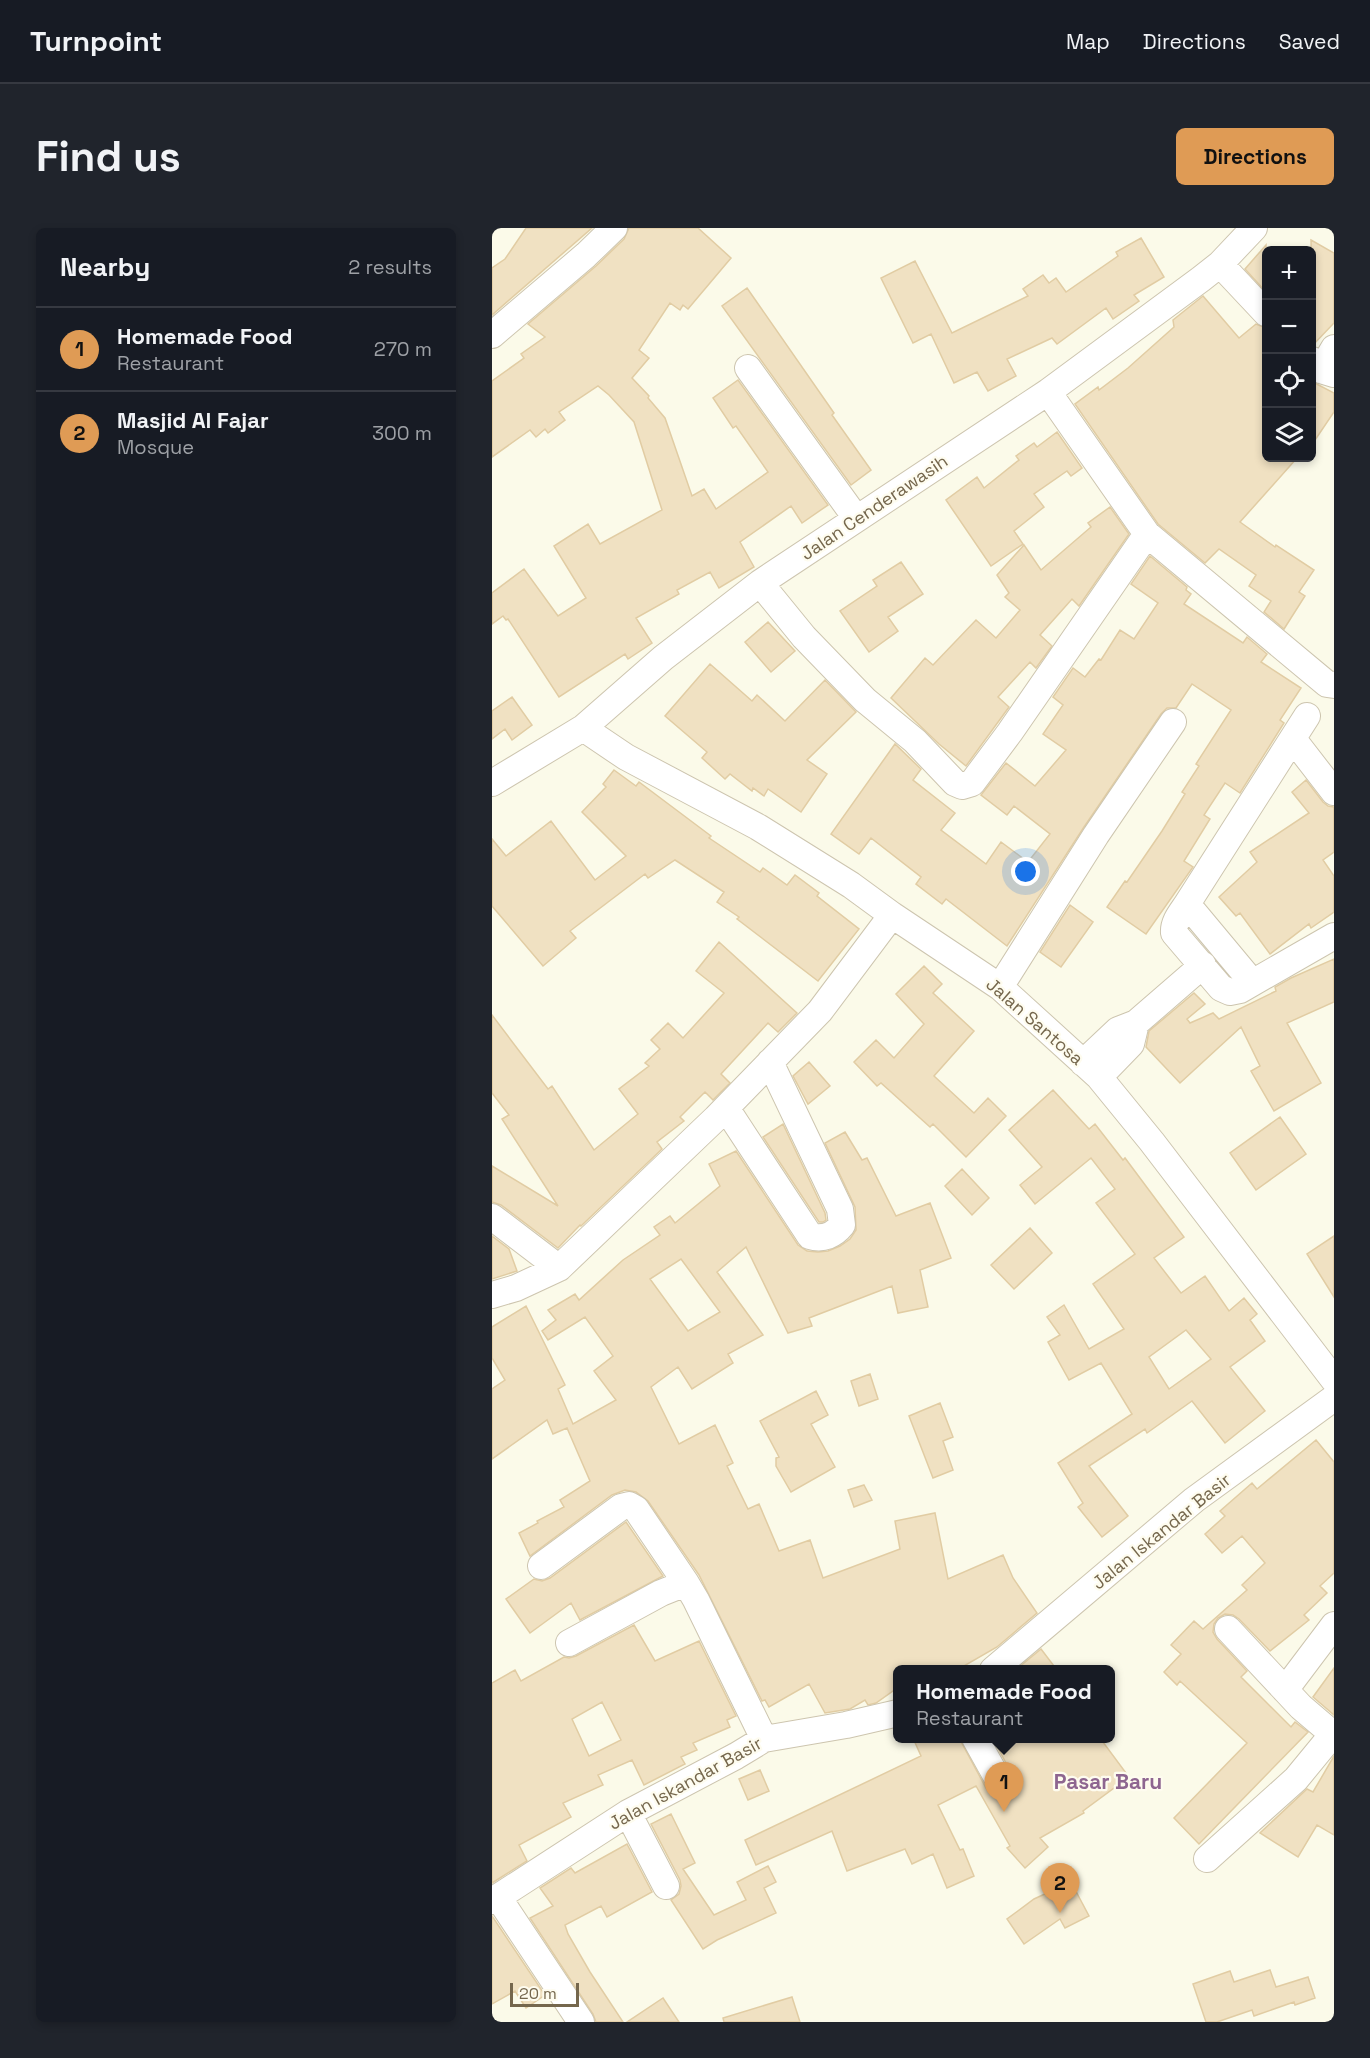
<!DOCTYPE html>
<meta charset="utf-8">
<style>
:root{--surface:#171b24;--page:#20242c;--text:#f1f3f6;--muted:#9ea1a6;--line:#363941;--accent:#df9b55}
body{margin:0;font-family:"Space Grotesk",sans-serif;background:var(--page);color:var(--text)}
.controls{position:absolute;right:18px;top:18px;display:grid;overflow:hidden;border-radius:9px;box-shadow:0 3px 9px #0003}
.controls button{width:54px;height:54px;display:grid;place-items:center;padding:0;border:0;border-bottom:2px solid var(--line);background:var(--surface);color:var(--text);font:30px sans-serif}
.scale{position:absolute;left:18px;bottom:15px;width:69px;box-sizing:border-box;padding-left:6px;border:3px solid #75674d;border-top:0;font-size:16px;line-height:21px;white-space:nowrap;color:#75674d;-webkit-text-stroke:4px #fefcef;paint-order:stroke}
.you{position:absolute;left:534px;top:644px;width:21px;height:21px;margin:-15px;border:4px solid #fff;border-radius:50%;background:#1a73e8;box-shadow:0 0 0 9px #1a73e833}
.badge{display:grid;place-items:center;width:39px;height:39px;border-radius:50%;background:var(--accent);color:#111;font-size:20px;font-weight:700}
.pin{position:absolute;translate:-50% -50px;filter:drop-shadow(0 2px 3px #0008)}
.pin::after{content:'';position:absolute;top:32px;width:21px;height:18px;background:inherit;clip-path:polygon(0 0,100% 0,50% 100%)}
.popup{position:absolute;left:401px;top:1437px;width:222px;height:78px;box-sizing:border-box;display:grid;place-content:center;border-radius:9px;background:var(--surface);filter:drop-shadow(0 2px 4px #0005);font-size:20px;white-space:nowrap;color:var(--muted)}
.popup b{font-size:22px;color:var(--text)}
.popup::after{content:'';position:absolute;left:50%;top:100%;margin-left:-12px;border:12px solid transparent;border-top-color:var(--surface)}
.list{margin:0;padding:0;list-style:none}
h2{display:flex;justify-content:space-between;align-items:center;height:78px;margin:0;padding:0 24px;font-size:26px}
h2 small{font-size:20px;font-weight:400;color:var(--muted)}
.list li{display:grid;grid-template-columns:39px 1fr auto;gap:18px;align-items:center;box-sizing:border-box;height:84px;padding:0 24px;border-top:2px solid var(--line)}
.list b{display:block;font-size:22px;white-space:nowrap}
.list p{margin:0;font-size:20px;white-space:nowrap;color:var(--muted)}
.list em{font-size:20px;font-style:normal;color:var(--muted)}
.icon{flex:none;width:33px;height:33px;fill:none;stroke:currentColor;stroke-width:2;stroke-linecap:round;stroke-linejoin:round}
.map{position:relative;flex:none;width:842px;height:1794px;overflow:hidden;border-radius:9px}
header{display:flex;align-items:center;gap:36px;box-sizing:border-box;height:84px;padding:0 30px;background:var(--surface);border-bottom:2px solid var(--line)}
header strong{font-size:28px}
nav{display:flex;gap:33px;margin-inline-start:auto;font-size:21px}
.intro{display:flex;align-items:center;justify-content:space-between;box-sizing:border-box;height:144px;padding:0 36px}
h1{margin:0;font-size:42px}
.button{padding:15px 27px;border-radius:9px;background:var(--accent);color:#111;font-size:21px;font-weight:700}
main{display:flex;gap:36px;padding:0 36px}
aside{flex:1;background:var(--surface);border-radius:9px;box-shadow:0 3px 9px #0003}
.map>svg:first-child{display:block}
</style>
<header>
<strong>Turnpoint</strong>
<nav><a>Map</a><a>Directions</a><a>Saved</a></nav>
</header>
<div class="intro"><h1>Find us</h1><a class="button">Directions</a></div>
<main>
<aside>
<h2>Nearby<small>2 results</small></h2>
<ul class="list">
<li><span class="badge">1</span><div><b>Homemade Food</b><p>Restaurant</p></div><em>270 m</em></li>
<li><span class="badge">2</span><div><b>Masjid Al Fajar</b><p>Mosque</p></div><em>300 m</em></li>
</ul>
</aside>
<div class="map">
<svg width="842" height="1794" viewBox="0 0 842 1794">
<rect width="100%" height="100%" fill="#fbfae9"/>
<path fill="#f0e1c2" stroke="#e1cca3" stroke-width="1.5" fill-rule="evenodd" d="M34 0H100L0 87V40L13 31Z
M137 0H206L239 30 196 81 191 77 188 82 178 75 147 122 157 130 140 150 157 168 156 170 173 190 200 268 212 261 224 281 276 244 244 198 241 200 221 170 246 152 336 277 310 295 299 278 248 314 262 339 227 360 218 344 185 362 187 366 144 390 160 415 136 431 133 426 67 469 16 391 14 392 11 388 0 396V365L32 341 66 388 94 370 62 318 96 296 108 316 170 282 142 194 117 167 106 158 67 184 73 192 56 205 53 201 44 209 38 202 0 229V153L32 130 29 126 53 109 36 96 104 38 132 11Z
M649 10 672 49 642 67 647 73 621 91 614 80 565 116 560 110 515 131 524 148 496 163 485 144 462 155 439 106 421 115 389 50 423 33 460 105 536 68 531 61 551 47 557 55 564 50 574 64 626 28 624 24Z
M819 12 842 25V95L821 117Z
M774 17V64L753 41Z
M255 60 342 185 340 187 379 242 359 257 230 78Z
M711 68 747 110 764 96 774 100V230H805L748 294 783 319 784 317 822 342 807 364 813 368 792 401 772 384 779 373 757 358 764 347 727 321 713 335 666 296 583 176 606 159 607 162 636 140 682 99 681 92Z
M819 153 842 165V184L819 218Z
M565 204 590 240 579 248 575 243 542 266 552 279 522 303 531 316 499 338 454 272 485 249 492 260 527 232 524 228 542 215 545 219Z
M618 279 637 306 587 378 580 371 548 407 560 418 544 440 538 434 506 469 517 479 474 538 447 516 399 470 433 430 441 437 484 392 504 410 528 382 513 369 517 365 505 347 532 317 549 342 599 299 596 295Z
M658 328 695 359 694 362 699 366 692 376 751 415 755 409 775 426 769 434 809 460 788 492 792 495 748 565 733 555 712 587 718 591 692 633 701 639 654 706 615 679 633 653 635 654 670 603 693 566 690 564 707 538 704 536 739 482 700 456 684 480H675L669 486 592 599 515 718 454 671 450 676 424 656 429 649 379 610 367 626 339 606 403 516 429 541 421 552 463 585 449 602 494 636 509 614 536 634 558 606 522 578 515 587 489 567 514 535 543 558 574 522 551 506 571 477 561 469 581 440 593 449 607 431 609 432 628 402 642 411 666 375 639 356Z
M409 334 431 366 396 389 406 403 377 424 348 383 385 358 381 352Z
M276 394 303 423 279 444 253 414Z
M218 436 260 473 265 467 293 493 333 452 364 484 315 532 335 546 309 584 276 561 272 568 261 560 260 563 238 546 233 551 210 530 215 524 173 488Z
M20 469 40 497 20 512 13 501 0 511V483Z
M122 542 144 558 147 554 219 608 217 610 268 644 271 640 295 657 303 647 327 665 325 668 367 701 326 753 245 691 247 689 225 674 232 664 183 632 156 650 153 646 78 703 84 710 51 738 0 678V611L14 628 59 593 103 652 134 628 90 584 114 559 111 556Z
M814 552 831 574 836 578 842 579V624L831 632 842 648V684L819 700 817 696 778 726 748 685 744 688 727 669 765 634 758 624 817 585 800 564Z
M578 677 601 694 569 739 548 724Z
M227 714 305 785 286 804 276 795 229 846 238 855 221 872 213 864 188 889 192 893 165 914 170 921 89 998 88 997 66 1020 9 977 0 974V938L66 978 10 891 17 887 0 865V787L56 861 60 858 102 922 146 886 127 861 157 838 153 835 168 821 159 812 176 795 191 810 232 765 204 743Z
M842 731V774L795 795 829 855 782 883 759 843 768 838 749 799 688 855 654 819 657 803 702 765 713 776 695 791 698 795 721 785 727 791 784 763 783 759 799 750Z
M432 738 450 756 441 765 482 803 442 848 482 885 496 870 514 888 474 929 441 896 438 899 389 855 385 858 362 834 384 812 402 830 432 796 404 766Z
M317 834 338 858 316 876 301 848Z
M561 862 597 901 603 896 631 932 633 930 692 1009 662 1030 689 1065 713 1048 737 1083 752 1070 765 1086 758 1092 773 1113 738 1139 773 1183 733 1215 700 1173 655 1205 653 1201 597 1238 636 1288 610 1309 586 1279 591 1275 566 1235 640 1186 609 1135 577 1152 556 1114 568 1107 555 1089 572 1077 597 1121 632 1101 601 1056 643 1026 604 975 623 961 599 930 543 976 528 957 550 939 517 902ZM694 1102 719 1131 677 1161 657 1129Z
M788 889 814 926 764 962 738 925Z
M291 896 333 985 334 992 331 994H327L271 909Z
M353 904 370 932 375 930 404 988 438 975 459 1030 428 1042 436 1079 406 1085 400 1058 317 1090 320 1098 296 1105 254 1019 225 1044 271 1107 236 1126 241 1135 200 1161 186 1139 159 1159 187 1216 223 1197 241 1235 235 1238 256 1281 267 1276 287 1323 318 1312 331 1350 408 1321 403 1293 443 1285 456 1351 511 1327 521 1350 545 1385 505 1419 465 1442H405V1460L384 1475 376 1477 373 1472 358 1481 333 1485 317 1456 277 1479 273 1472 270 1473 207 1347 156 1273 144 1264 133 1262 120 1267 38 1328 27 1305 46 1295 45 1293 72 1279 68 1272 98 1253 75 1200 61 1206 55 1192 0 1231V1161L13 1152 0 1130V1099L34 1078 73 1157 66 1161 81 1196 124 1172 102 1143 121 1128 93 1089 56 1112 50 1103 64 1092 56 1082 83 1066 87 1072 131 1032 168 1007 162 999 178 988 183 995 228 958 217 936 244 923 306 1017 315 1023 326 1024 336 1023 348 1018 358 1011 364 1002 363 979 333 915ZM189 1031 228 1084 196 1103 158 1051Z
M470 941 497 970 480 987 453 958Z
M538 1000 560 1025 522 1061 499 1037Z
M0 1008 17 1021 25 1043 0 1051Z
M842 1008V1069L815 1026Z
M378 1146 386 1171 367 1178 359 1153Z
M324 1163 336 1187 319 1196 343 1239 299 1264 284 1238V1230L287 1229 268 1193Z
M448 1175 461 1209 451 1213 461 1242 441 1250 417 1188Z
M824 1212 842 1234V1345L828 1358 835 1365 812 1387 817 1392 778 1423 747 1391 741 1387 733 1386 726 1390 722 1396 721 1404 725 1411 755 1443 749 1449 799 1499 803 1494 816 1504 707 1616 682 1590 755 1515 688 1453 685 1457 672 1444 689 1426 679 1417 702 1393 711 1401 755 1362 750 1357 773 1335 750 1308 730 1325 713 1306 733 1288 728 1283 760 1255 765 1261Z
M372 1257 380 1272 362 1279 356 1262Z
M134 1294 171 1348 88 1392 79 1375 38 1405 14 1371 42 1351 50 1353 58 1350Z
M142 1397 163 1433 207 1413 244 1488 235 1492 238 1499 201 1515 205 1522 189 1529 193 1536 152 1557 140 1532 106 1547 111 1557 71 1575 79 1589 27 1617 35 1633 0 1655V1455L23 1442 29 1453 72 1429 77 1430 84 1428ZM110 1474 129 1512 97 1528 80 1491Z
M549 1421 565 1442H527L526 1440Z
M842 1440V1487L821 1469Z
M421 1510H467L494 1560 499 1566 506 1568 514 1566 520 1561 522 1553 520 1546 502 1513 505 1510H608L637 1549 591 1583 592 1585 548 1610 556 1619 533 1640 515 1620 518 1618 484 1558 446 1577 468 1622 471 1621 482 1648 455 1660 441 1626 420 1636 413 1621 355 1643 340 1603 264 1637 253 1612 429 1528Z
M842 1528V1607L825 1597 806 1629 768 1605 815 1561 821 1564Z
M268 1542 277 1563 256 1572 247 1551Z
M179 1586 203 1635 191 1641 222 1687 254 1672 245 1654 276 1638 284 1654 272 1660 284 1685 225 1712 211 1721 179 1672 187 1666 189 1658 188 1652 159 1596Z
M135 1616 160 1664 115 1689 109 1678 73 1697 76 1706 98 1744 131 1794H104L101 1786 38 1690 61 1678 48 1660 79 1640 83 1645Z
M579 1654 597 1688 573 1700 568 1691 532 1716 515 1691 542 1671Z
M0 1688 53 1767 34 1780 23 1763 0 1776Z
M778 1742 784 1759 816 1749 823 1770 803 1777 802 1774 762 1788 760 1782 725 1794H714L701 1756 738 1743 742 1754Z
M300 1769 308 1794H232L231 1790Z
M171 1770 187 1794H135Z"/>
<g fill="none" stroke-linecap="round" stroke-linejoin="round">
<g stroke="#cdc5af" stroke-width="28">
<path id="minor" d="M728 36 774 85
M0 107 94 27 122 0
M820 132 829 142 842 146
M256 140 364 290
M829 142 842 120
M556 164 655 306 835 456 842 457
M268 355 312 409 373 472 423 513 463 555 470 558 480 555 518 504 655 306
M815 488 695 676C689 685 681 694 682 705L729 760 738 764 748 762 842 708
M91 500 134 529 266 599 359 657 400 687 508 759 607 849 660 914 842 1152
M801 511 842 564
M0 555 91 500 171 430 268 355 556 164 709 51 728 36 762 0
M695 676 760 754
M508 759 604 607 681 494
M591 835 626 802 644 795 711 737
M607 849 639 816 644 795
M234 880 318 1008C331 1012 342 1007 350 997L348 981 278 834
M0 989 67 1040
M0 1067 24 1060 67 1040 224 890 328 783 400 687
M49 1338 129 1279 137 1277 144 1281 194 1355
M736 1401 809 1479 842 1507
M77 1415 169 1365 194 1355 204 1372 272 1511
M501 1442 702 1272 842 1170
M793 1462 842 1397
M483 1510 507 1553
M136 1585 174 1658
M715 1631 804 1551 841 1506
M6 1669 89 1794
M0 1673 136 1585 244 1528 272 1511 354 1497 406 1485"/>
</g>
<use href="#minor" stroke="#fff" stroke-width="26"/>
</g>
<g text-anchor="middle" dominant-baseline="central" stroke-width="4.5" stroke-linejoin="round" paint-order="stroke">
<g font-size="18" fill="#75674d" stroke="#fefcef">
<text transform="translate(382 279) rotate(-34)">Jalan Cenderawasih</text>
<text transform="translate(543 793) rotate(41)">Jalan Santosa</text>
<text transform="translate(669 1303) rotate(-39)">Jalan Iskandar Basir</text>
<text transform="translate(193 1555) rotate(-29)">Jalan Iskandar Basir</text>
</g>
<g font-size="21" font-weight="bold" fill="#8e6690" stroke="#fefcef">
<text x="616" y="1553">Pasar Baru</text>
</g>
</g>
</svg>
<div class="controls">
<button>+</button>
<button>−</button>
<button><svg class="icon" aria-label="locate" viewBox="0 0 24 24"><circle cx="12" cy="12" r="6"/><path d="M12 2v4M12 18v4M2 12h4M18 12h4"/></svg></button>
<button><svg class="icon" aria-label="layers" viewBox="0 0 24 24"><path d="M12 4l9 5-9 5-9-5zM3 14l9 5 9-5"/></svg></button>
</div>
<div class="scale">20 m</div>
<div class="you"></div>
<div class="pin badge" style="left:512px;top:1584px">1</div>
<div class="popup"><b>Homemade Food</b>Restaurant</div>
<div class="pin badge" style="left:568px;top:1685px">2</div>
</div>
</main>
